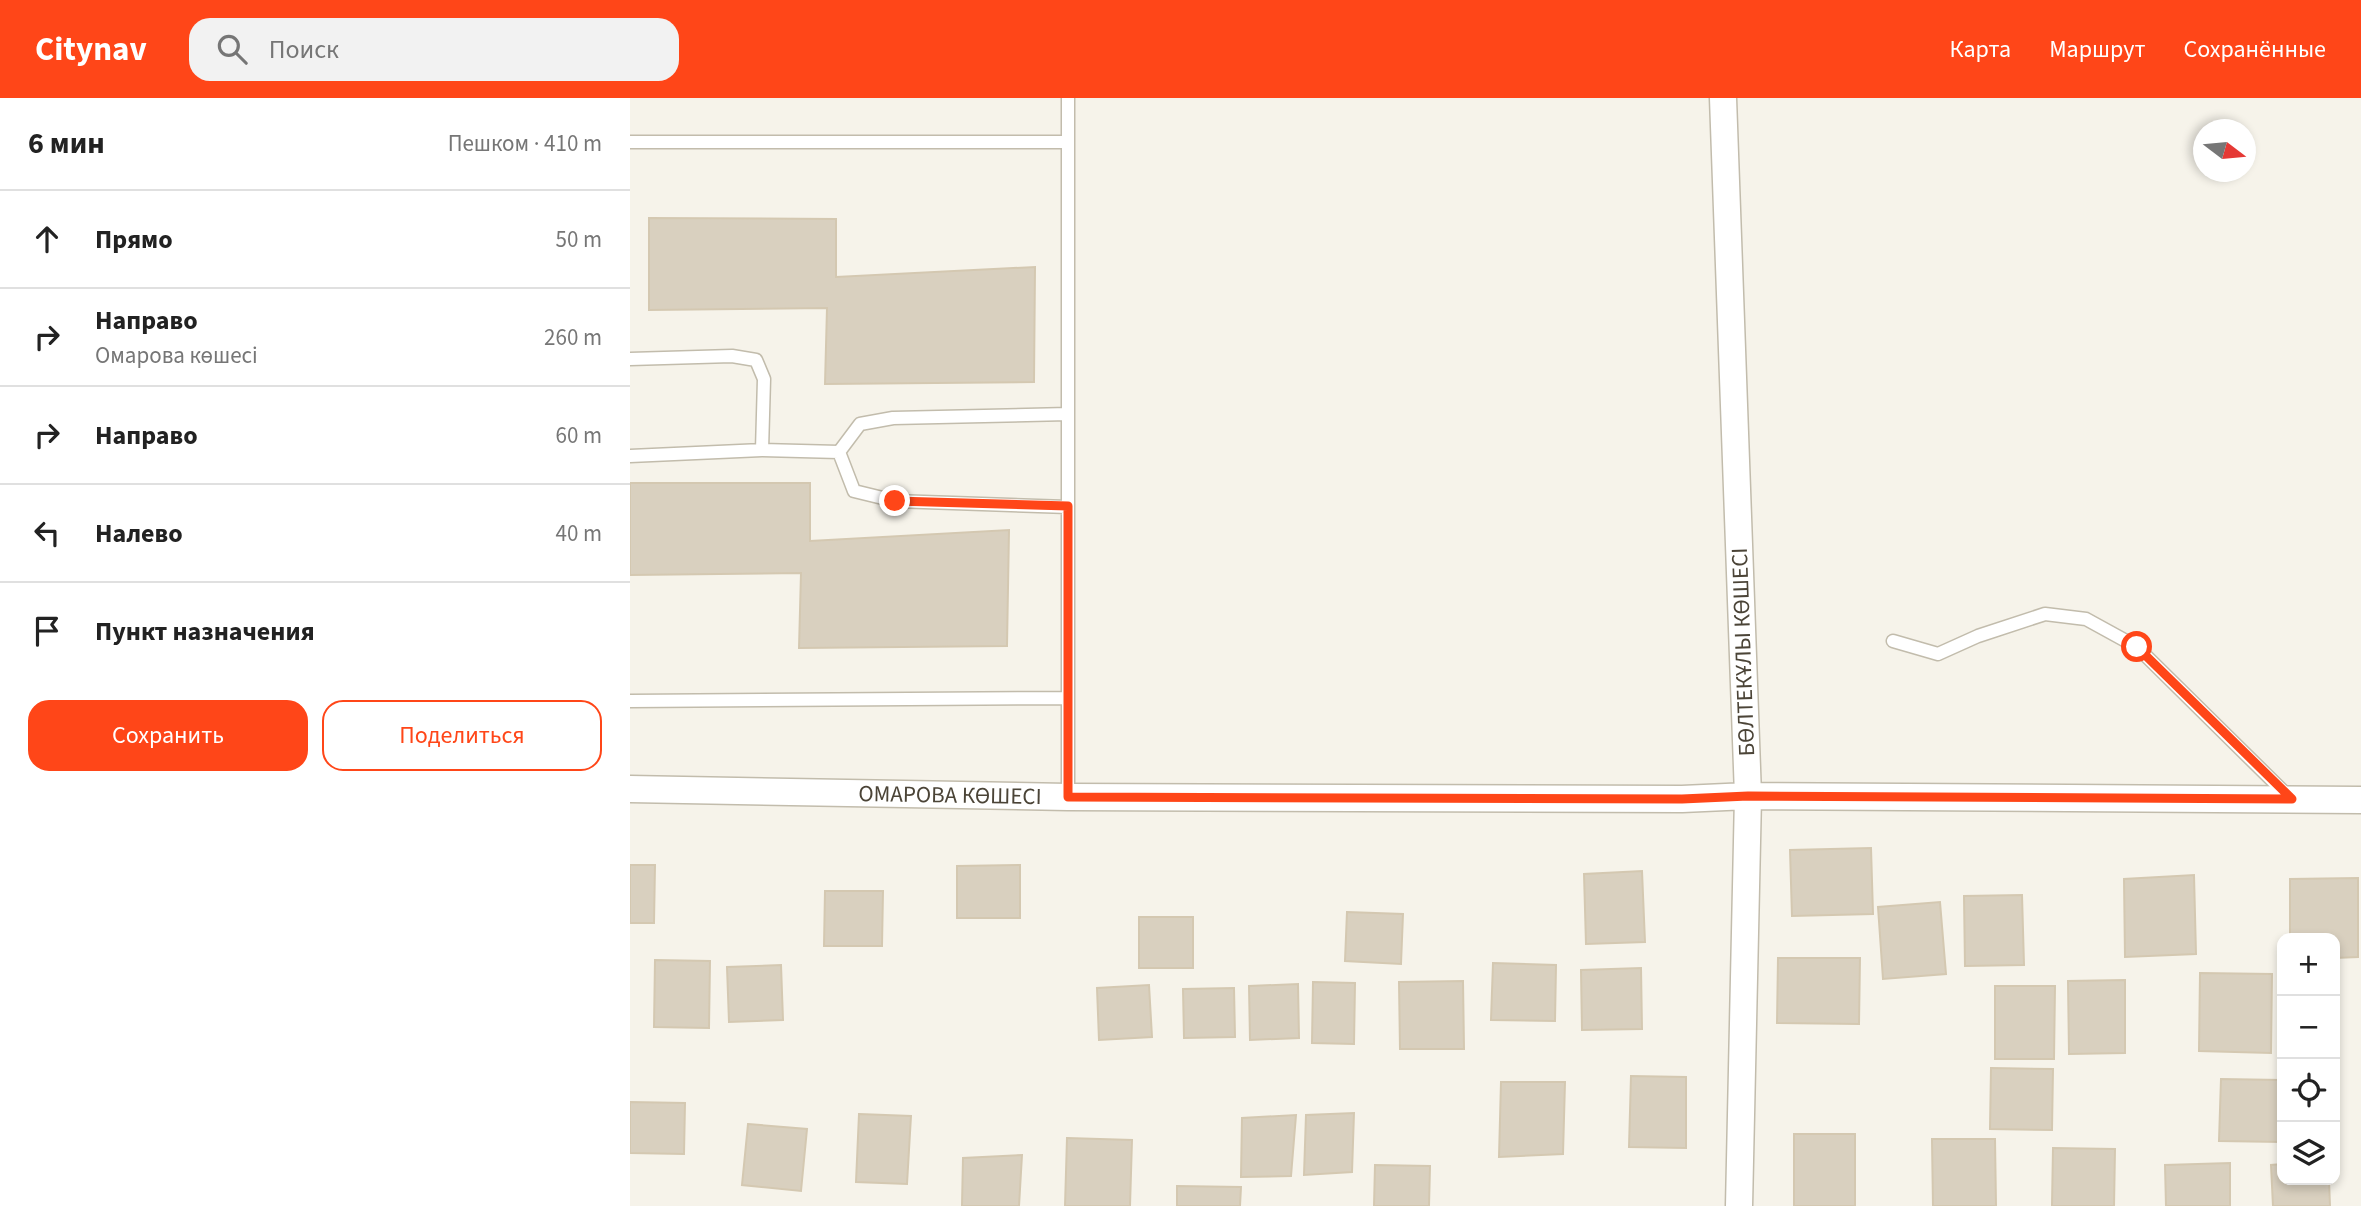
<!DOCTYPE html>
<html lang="ru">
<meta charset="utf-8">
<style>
:root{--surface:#fff;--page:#f2f2f2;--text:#222;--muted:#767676;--line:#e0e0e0;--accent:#ff4618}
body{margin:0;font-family:"Source Sans 3",sans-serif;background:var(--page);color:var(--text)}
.controls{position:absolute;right:21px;bottom:21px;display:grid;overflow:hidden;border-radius:14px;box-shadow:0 4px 10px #0003}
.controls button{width:63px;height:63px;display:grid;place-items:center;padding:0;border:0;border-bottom:2px solid var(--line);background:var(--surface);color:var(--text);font:35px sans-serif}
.compass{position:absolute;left:1563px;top:21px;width:63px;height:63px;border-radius:50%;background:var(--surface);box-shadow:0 4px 10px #0003;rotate:106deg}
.stop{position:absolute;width:21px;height:21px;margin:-16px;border:5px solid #ff4618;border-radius:50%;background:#fff}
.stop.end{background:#ff4618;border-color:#fff;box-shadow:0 2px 7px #0008}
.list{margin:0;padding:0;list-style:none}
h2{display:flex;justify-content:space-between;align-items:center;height:91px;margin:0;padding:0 28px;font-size:30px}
h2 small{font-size:23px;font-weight:400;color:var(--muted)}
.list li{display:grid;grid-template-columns:46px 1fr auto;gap:21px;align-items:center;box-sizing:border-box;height:98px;padding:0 28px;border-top:2px solid var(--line)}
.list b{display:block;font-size:26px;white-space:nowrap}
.list p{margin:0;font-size:23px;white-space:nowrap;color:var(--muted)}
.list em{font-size:23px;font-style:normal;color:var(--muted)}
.actions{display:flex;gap:14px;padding:21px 28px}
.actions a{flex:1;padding:16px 0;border:2px solid var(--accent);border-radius:21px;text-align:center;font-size:24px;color:var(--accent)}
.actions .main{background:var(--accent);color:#fff}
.icon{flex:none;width:38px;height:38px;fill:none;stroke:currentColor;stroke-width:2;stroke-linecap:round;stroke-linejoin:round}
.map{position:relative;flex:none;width:1731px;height:1108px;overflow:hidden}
header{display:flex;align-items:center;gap:42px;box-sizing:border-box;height:98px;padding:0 35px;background:var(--accent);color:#fff}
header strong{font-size:33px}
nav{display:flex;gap:38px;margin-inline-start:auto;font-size:24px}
.search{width:490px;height:63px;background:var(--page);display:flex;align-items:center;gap:18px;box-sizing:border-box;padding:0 24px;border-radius:21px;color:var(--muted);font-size:26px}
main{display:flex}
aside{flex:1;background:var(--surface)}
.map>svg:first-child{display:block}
</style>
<header>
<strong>Citynav</strong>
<div class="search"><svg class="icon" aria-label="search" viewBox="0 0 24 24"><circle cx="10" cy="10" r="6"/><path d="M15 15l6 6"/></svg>Поиск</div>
<nav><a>Карта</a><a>Маршрут</a><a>Сохранённые</a></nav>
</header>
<main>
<aside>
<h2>6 мин<small>Пешком · 410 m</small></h2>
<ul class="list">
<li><svg class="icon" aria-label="ahead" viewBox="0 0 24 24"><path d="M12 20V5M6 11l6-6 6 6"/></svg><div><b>Прямо</b></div><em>50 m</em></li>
<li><svg class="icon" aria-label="right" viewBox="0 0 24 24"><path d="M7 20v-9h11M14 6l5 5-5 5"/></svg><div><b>Направо</b><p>Омарова көшесі</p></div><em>260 m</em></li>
<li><svg class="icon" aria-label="right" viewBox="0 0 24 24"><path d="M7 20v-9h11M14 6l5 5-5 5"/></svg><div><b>Направо</b></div><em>60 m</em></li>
<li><svg class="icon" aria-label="left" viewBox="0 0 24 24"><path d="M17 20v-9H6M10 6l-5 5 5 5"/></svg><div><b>Налево</b></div><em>40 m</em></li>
<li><svg class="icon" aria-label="arrive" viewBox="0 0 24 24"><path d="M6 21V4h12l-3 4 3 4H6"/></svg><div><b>Пункт назначения</b></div></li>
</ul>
<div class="actions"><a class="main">Сохранить</a><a>Поделиться</a></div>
</aside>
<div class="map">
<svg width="1731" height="1108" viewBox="0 0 1731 1108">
<rect width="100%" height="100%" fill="#f6f3ea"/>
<path fill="#d9d0bf" stroke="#d4c8b1" stroke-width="2" d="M19 120 206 121V179L405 169 404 284 195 286 197 210 19 212Z
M0 385H180V443L379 432 377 548 169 550 171 475 0 477Z
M1241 750 1243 816 1162 818 1160 752Z
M0 767H25L24 825H0Z
M390 767V820H327V768Z
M1012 773 1015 844 956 846 954 776Z
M1564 777 1566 856 1495 859 1494 781Z
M1728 780V859L1705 860V840H1660V781Z
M195 793H253L252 848H194Z
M1392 797 1394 867 1335 868 1334 798Z
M1310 804 1316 876 1253 881 1248 809Z
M717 814 773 816 771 866 715 863Z
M509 819H563V870H509Z
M1148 860H1230L1229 926 1147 925Z
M25 862 80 863 79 930 24 929Z
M863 865 926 867 925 923 861 922Z
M151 867 153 922 99 924 97 869Z
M1011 870 1012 931 952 932 951 872Z
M1570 875 1642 876 1641 955 1569 953Z
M1495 882V955L1439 956 1438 883Z
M833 883 834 951H770L769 884Z
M683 884 725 885 724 946 682 945Z
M668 886 669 940 620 942 619 888Z
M519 887 522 939 469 942 467 890Z
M1365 888H1425L1424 961H1365Z
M604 890 605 939 554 940 553 891Z
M1361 970 1423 971 1422 1032 1360 1031Z
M1001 978 1056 979V1050L999 1049Z
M1591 981 1652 982V1044L1589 1043Z
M871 984H935L933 1056 869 1059Z
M0 1004 55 1005 54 1056 0 1055Z
M724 1015 722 1074 674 1077 676 1017Z
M229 1016 281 1018 277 1086 226 1084Z
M666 1017 661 1078 611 1079 612 1020Z
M118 1026 177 1031 171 1093 112 1087Z
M1164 1036H1225V1108H1164Z
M437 1040 502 1042 500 1108H435Z
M1302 1041H1365L1366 1108H1303Z
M1423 1050 1485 1051 1484 1108H1422Z
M392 1057 389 1108H332L333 1060Z
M1600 1065V1108H1536L1535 1067Z
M1652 1066V1082H1699L1700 1108H1643L1641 1067Z
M745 1067 800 1068 799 1108H744Z
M547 1088 611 1089 610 1108H547Z"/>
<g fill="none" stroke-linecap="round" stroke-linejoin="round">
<g stroke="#c2bcac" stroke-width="15">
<path id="service" d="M438 0V699
M0 44H438
M0 261 102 258 126 262 134 281 132 352 0 358
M132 352 209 354 230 326 263 320 438 316
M209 354 224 393 265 403 438 409
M1263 543 1308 556 1348 538 1415 516 1456 521 1507 549 1659 699
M0 603 438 600"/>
</g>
<g stroke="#c2bcac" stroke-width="29">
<path id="minor" d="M1093 0 1118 698 1109 1108
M0 691 438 699 1052 701 1118 698 1731 702"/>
</g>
<use href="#service" stroke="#fff" stroke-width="12"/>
<use href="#minor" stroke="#fff" stroke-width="26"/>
</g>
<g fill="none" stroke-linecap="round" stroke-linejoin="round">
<path stroke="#ff4618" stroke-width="9" d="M265 403 438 408V699L1052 701 1118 698 1662 701 1507 549"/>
</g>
<g text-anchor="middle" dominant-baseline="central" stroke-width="5" stroke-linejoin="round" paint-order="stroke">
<g font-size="23" fill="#4b4437" stroke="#fff">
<text transform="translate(1113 554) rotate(-92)">БӨЛТЕКҰЛЫ КӨШЕСІ</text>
<text transform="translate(320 697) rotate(1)">ОМАРОВА КӨШЕСІ</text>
</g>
</g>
</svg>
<div class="controls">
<button>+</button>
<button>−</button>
<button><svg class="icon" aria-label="locate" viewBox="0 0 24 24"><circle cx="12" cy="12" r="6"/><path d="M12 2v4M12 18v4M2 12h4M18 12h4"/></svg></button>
<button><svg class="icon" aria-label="layers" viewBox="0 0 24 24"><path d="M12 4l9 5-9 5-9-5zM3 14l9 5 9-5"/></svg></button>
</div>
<svg class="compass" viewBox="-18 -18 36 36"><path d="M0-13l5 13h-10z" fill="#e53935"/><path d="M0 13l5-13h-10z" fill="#767676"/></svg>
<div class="stop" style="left:1507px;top:549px"></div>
<div class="stop end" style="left:265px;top:403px"></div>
</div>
</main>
